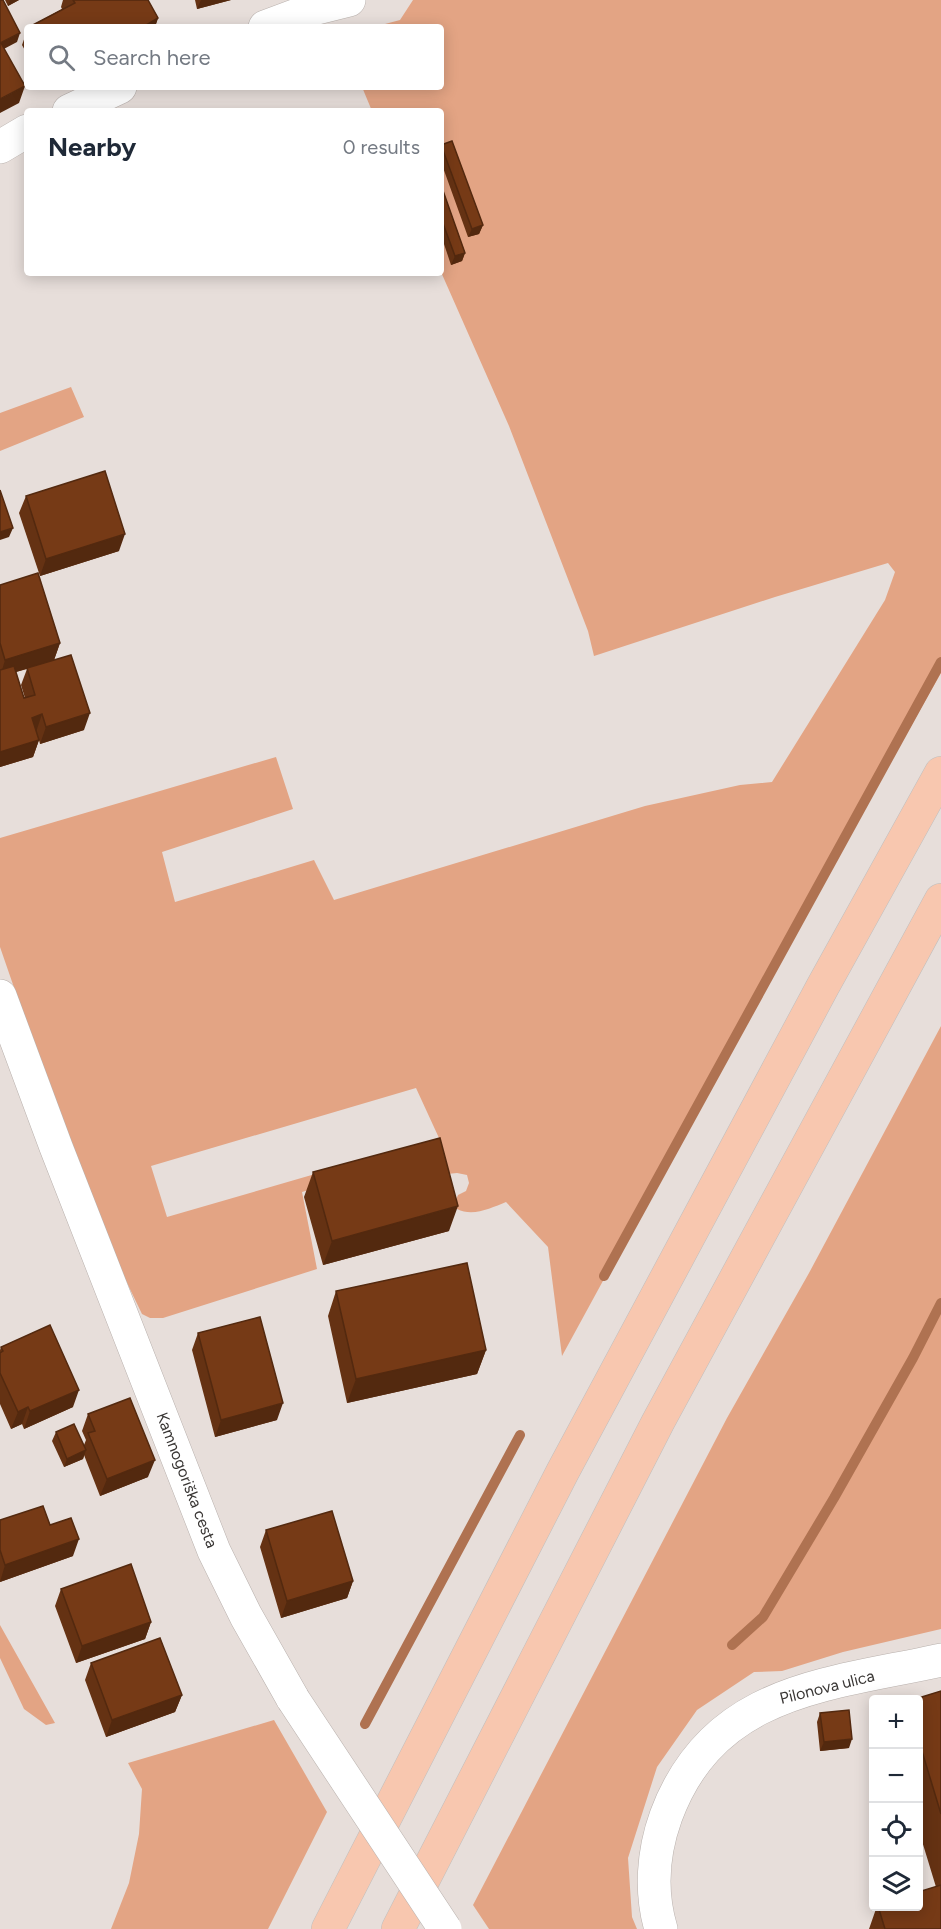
<!DOCTYPE html>
<meta charset="utf-8">
<style>
:root{--surface:#fff;--page:#f6f6f7;--text:#1f2937;--muted:#747a83;--line:#e0e1e3}
body{margin:0;font-family:Figtree,sans-serif;background:var(--page);color:var(--text)}
.controls{position:absolute;right:18px;bottom:18px;display:grid;overflow:hidden;border-radius:6px;box-shadow:0 3px 15px #0003}
.controls button{width:54px;height:54px;display:grid;place-items:center;padding:0;border:0;border-bottom:2px solid var(--line);background:var(--surface);color:var(--text);font:30px sans-serif}
.list{margin:0;padding:0;list-style:none}
h2{display:flex;justify-content:space-between;align-items:center;height:78px;margin:0;padding:0 24px;font-size:26px}
h2 small{font-size:20px;font-weight:400;color:var(--muted)}
.icon{flex:none;width:33px;height:33px;fill:none;stroke:currentColor;stroke-width:2;stroke-linecap:round;stroke-linejoin:round}
.map{position:relative;flex:none;width:941px;height:1929px;overflow:hidden}
.search{position:absolute;background:var(--surface);box-shadow:0 3px 15px #0003;left:24px;top:24px;width:420px;height:66px;display:flex;align-items:center;gap:15px;box-sizing:border-box;padding:0 21px;border-radius:6px;color:var(--muted);font-size:22px}
.panel{position:absolute;background:var(--surface);box-shadow:0 3px 15px #0003;left:24px;top:108px;width:420px;height:168px;border-radius:6px}
.map>svg:first-child{display:block}
</style>
<div class="map">
<svg width="941" height="1929" viewBox="0 0 941 1929">
<rect width="100%" height="100%" fill="#e7deda"/>
<path fill="#e3a484" fill-rule="evenodd" d="M413 0H941V673L760 993 562 1356 548 1247 506 1202C491 1208 473 1217 457 1209L455 1202 458 1195 466 1191 469 1183 467 1175 457 1173 447 1174 430 1154 302 1192 317 1269 163 1318H150L142 1314 115 1258 36 1051 0 947V838L276 757 293 809 162 852 175 902 314 860 334 900 645 806 740 785 772 782 885 600 895 572 888 563 775 597 594 656 588 631 509 426 441 272V111H372L362 87H441V27L336 26 385 24 400 20ZM416 1088 439 1138 167 1217 151 1166Z
M71 387 84 417 0 451V413Z
M941 1026V1629L843 1652 782 1671 754 1672 697 1710 657 1767 628 1858 632 1917 637 1929H489L473 1905 727 1418 809 1273Z
M0 1625 55 1723 46 1725 24 1709 0 1658Z
M274 1720 327 1812 268 1929H111L129 1883 139 1834 142 1789 128 1763Z"/>
<g fill="none" stroke-linecap="round" stroke-linejoin="round">
<path stroke="#af7251" stroke-width="10" d="M604 1276 941 662
M732 1645 763 1617 834 1498 913 1358 941 1303
M365 1724 520 1435"/>
<g stroke="#b9b1ad" stroke-width="34">
<path id="minor" d="M265 27 313 9 349 0
M69 111 120 87
M0 147 27 131
M0 996 56 1147 214 1551 246 1616 293 1699
M661 1929C650 1892 653 1852 666 1816 713 1689 827 1685 941 1660"/>
</g>
<g stroke="#c0bfbe" stroke-width="34">
<path id="highway" d="M328 1929 563 1471 823 986 941 773
M398 1929 658 1422 941 900"/>
</g>
<use href="#minor" stroke="#fff" stroke-width="33"/>
<use href="#highway" stroke="#f8c7af" stroke-width="33"/>
<g stroke="#b9b1ad" stroke-width="34" stroke-linecap="butt">
<path id="minor-bridge" d="M293 1699 445 1929"/>
</g>
<use href="#minor-bridge" stroke="#fff" stroke-width="33"/>
</g>
<path fill="#653213" fill-rule="evenodd" d="M5 0H19L8 6Z
M63 0H148L158 18 155 27H29L62 9 61 7Z
M195 0H231L197 9Z
M27 31V54L22 45Z
M441 145 483 225 479 234 468 237 441 162Z
M441 185 465 253 462 261 451 265 441 235Z
M26 496 119 551 40 576 19 513Z
M0 585 60 643 54 660 84 730 40 744 39 740 33 757 0 767ZM27 669 21 685 25 698H24L16 672Z
M313 1172 449 1231 323 1265 304 1197Z
M336 1291 486 1350 477 1374 347 1403 328 1316Z
M198 1333 277 1420 215 1437 192 1350Z
M1 1347 73 1407 24 1429 22 1424 11 1429 0 1404V1350Z
M88 1414 148 1477 100 1496 84 1455 83 1459 64 1467 52 1441 56 1432 84 1445 86 1440 82 1431Z
M0 1520 50 1525 73 1556 0 1582Z
M266 1530 353 1581 347 1598 281 1618 260 1547Z
M61 1589 151 1622 145 1639 76 1663 55 1606Z
M91 1663 182 1695 175 1712 106 1737 85 1680Z
M941 1691V1929H869L877 1906H918L936 1887 918 1828V1700Z
M820 1713 849 1748 820 1751 817 1722Z"/>
<path fill="#53290f" d="M10 0H19L8 6Z
M201 0H231L197 9Z
M158 18 155 27H143Z
M20 33 17 42 0 51V43Z
M25 86 19 103 0 113V99Z
M483 225 479 234 468 237 472 229Z
M465 253 462 261 451 265 455 256Z
M13 528 9 537 0 540V532Z
M125 534 119 551 40 576 46 559Z
M60 643 54 660 0 677 5 660Z
M90 713 84 730 40 744 46 727Z
M42 714 36 732 32 718Z
M39 740 33 757 0 767V752Z
M458 1206 449 1231 323 1265 332 1241Z
M486 1350 477 1374 347 1403 356 1379Z
M79 1390 73 1407 24 1429 30 1411Z
M283 1403 277 1420 215 1437 221 1420Z
M28 1407 22 1424 11 1429 18 1412Z
M86 1450 83 1459 64 1467 67 1459Z
M155 1460 148 1477 100 1496 107 1479Z
M79 1539 73 1556 0 1582 5 1565Z
M353 1581 347 1598 281 1618 287 1601Z
M151 1622 145 1639 76 1663 82 1646Z
M182 1695 175 1712 106 1737 112 1720Z
M852 1739 849 1748 820 1751 824 1742Z"/>
<path fill="#763a16" stroke="#53290f" stroke-width="1.5" d="M0 0H3L20 33 0 43Z
M73 0H148L158 18 143 27H29L75 3Z
M1 43 25 86 0 99V44Z
M452 141 483 225 472 229 441 145Z
M441 185 465 253 455 256 441 218Z
M105 471 125 534 46 559 26 496Z
M0 490 13 528 0 532Z
M38 573 60 643 5 660 0 643V585Z
M71 655 90 713 46 727 42 714 32 718 39 740 0 752V670L14 666 24 698 35 695 27 668Z
M440 1138 458 1206 332 1241 313 1172Z
M467 1263 486 1350 356 1379 336 1291Z
M260 1317 283 1403 221 1420 198 1333Z
M50 1325 79 1390 30 1411 28 1407 18 1412 0 1373V1353L3 1351 1 1347Z
M130 1398 155 1460 107 1479 88 1433 95 1431 88 1414Z
M74 1424 86 1450 67 1459 56 1432Z
M43 1506 50 1525 71 1518 79 1539 5 1565 0 1550V1520Z
M332 1511 353 1581 287 1601 266 1530Z
M131 1564 151 1622 82 1646 61 1589Z
M160 1638 182 1695 112 1720 91 1663Z
M941 1691V1814L918 1738V1700H912Z
M849 1710 852 1739 824 1742 820 1713Z
M941 1885V1929H885L878 1906H918V1892Z"/>
<g text-anchor="middle" dominant-baseline="central" stroke-width="6" stroke-linejoin="round" paint-order="stroke">
<g font-size="16" fill="#393634" stroke="#fff">
<text transform="translate(187 1480) rotate(69)">Kamnogoriška cesta</text>
<text transform="translate(827 1687) rotate(-14)">Pilonova ulica</text>
</g>
</g>
</svg>
<div class="controls">
<button>+</button>
<button>−</button>
<button><svg class="icon" aria-label="locate" viewBox="0 0 24 24"><circle cx="12" cy="12" r="6"/><path d="M12 2v4M12 18v4M2 12h4M18 12h4"/></svg></button>
<button><svg class="icon" aria-label="layers" viewBox="0 0 24 24"><path d="M12 4l9 5-9 5-9-5zM3 14l9 5 9-5"/></svg></button>
</div>
<div class="search"><svg class="icon" aria-label="search" viewBox="0 0 24 24"><circle cx="10" cy="10" r="6"/><path d="M15 15l6 6"/></svg>Search here</div>
<section class="panel">
<h2>Nearby<small>0 results</small></h2>
<ul class="list">
</ul>
</section>
</div>
